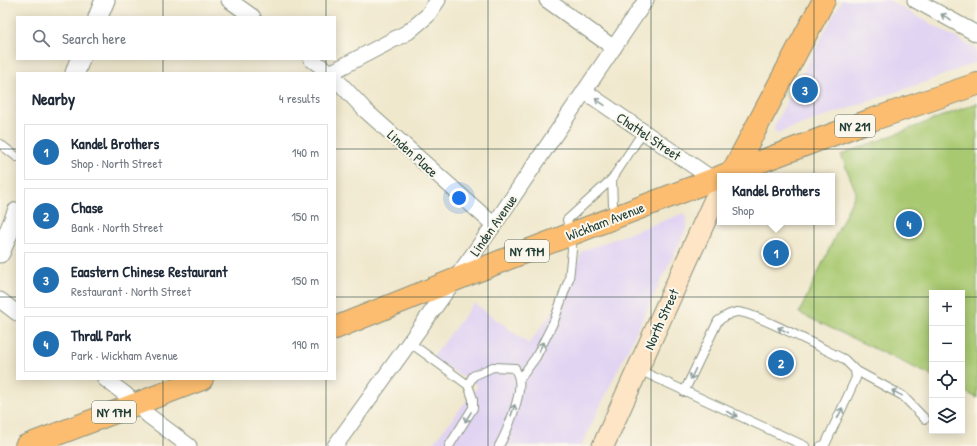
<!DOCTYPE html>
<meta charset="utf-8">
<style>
:root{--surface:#fff;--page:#f6f6f7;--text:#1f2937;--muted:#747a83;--line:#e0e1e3;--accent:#1f6fb2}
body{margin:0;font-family:"Patrick Hand",sans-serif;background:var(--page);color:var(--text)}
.controls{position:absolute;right:12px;bottom:12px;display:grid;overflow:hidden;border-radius:0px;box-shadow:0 2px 10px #0003}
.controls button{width:36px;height:36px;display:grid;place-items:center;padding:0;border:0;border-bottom:1px solid var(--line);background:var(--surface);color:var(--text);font:20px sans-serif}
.you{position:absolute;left:459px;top:198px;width:14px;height:14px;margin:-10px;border:3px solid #fff;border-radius:50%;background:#1a73e8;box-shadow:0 0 0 6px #1a73e833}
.badge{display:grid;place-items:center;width:26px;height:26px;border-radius:50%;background:var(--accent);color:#fff;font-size:13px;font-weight:700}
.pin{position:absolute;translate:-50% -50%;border:2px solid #fff;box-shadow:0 1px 4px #0006}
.popup{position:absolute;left:717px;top:173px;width:118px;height:52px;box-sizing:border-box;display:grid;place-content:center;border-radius:0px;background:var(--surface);filter:drop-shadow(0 1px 3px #0005);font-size:13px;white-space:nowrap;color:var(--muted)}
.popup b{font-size:15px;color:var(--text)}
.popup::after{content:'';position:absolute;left:50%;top:100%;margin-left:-8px;border:8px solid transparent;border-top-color:var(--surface)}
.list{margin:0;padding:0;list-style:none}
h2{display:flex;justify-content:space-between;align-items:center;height:52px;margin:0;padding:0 16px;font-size:17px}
h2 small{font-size:13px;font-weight:400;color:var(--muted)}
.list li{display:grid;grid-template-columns:26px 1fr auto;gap:12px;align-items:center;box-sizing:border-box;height:56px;margin:0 8px 8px;padding:0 8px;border:1px solid var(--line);border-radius:0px}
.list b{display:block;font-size:15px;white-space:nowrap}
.list p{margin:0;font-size:13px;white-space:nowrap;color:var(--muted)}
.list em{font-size:13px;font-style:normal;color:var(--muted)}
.icon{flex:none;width:22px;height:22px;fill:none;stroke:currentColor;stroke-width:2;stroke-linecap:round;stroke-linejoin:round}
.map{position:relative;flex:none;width:977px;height:446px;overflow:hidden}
.search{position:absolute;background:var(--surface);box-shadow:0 2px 10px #0003;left:16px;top:16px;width:320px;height:44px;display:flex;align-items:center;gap:10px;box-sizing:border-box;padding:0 14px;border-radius:0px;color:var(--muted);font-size:15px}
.panel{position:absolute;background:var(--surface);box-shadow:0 2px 10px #0003;left:16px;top:72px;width:320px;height:308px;border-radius:0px}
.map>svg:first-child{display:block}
</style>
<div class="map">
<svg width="977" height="446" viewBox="0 0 977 446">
<rect width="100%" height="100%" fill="#fbf7ec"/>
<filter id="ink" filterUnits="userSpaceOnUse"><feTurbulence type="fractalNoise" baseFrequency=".025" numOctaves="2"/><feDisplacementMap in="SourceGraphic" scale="8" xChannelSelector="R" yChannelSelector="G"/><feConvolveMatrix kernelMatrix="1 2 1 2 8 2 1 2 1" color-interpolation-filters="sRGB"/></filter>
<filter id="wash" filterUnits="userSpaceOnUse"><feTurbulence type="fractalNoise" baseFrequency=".012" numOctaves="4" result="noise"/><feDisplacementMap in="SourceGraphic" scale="16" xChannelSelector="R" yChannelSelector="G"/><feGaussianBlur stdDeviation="0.9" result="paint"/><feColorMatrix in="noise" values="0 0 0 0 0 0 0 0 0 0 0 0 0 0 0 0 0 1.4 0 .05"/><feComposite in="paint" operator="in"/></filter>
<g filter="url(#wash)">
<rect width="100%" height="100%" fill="#f0e8cd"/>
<path fill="#e1d4f3" d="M842 0H888L976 49 977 62 925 82 777 133 774 130 775 124Z
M684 213 687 220V227L581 446H431L478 386 432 358 474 303 529 344 567 292 582 251Z"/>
<path fill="#a9c971" stroke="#648352" d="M977 103V398L962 390V293H932V376L799 313 856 192 841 155Z"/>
</g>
<g filter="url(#ink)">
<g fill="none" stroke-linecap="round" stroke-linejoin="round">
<g stroke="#889280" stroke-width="10">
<path id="service" d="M0 144 17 157
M614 217 613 206 612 179 643 132
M409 342 468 385 473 399V408L449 446
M639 370 805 446
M855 370 903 396 925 419
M519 380 536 357 554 321 569 279 572 250 571 234 567 220 612 179
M468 385 473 376 493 367 515 368C516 372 519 376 519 380 522 395 507 432 499 446
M684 392 718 321C724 317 729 313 737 312 751 310 827 351 844 359L855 370 856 378 825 445 821 446"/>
</g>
<g stroke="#889280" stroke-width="17">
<path id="minor" d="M229 0 253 17
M547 0 614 48
M915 0 977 34
M311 59 330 73
M330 73 408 32 427 16 438 0
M335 78 366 111 494 225
M584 91 714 180
M0 300 17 313
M105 379 125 394 149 416 189 446
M335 446 494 225 646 0"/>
</g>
<g stroke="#889280" stroke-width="21">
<path id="tertiary" d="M98 17 105 0
M75 73 80 59
M0 253 17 212"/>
</g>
<g stroke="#889280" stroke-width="23">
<path id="secondary" d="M603 446 714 201 720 192"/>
</g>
<g stroke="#889280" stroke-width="24">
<path id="primary" d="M733 171 824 0
M722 176 874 119 977 84
M335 328 509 258 720 177
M26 446 202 379"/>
</g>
<use href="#service" stroke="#fff" stroke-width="8"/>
<use href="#minor" stroke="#fff" stroke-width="15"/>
<use href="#tertiary" stroke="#fff" stroke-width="19"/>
<use href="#secondary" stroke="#fee5c5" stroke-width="21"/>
<use href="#primary" stroke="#fcbd6f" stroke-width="22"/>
</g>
<defs><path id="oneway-shaft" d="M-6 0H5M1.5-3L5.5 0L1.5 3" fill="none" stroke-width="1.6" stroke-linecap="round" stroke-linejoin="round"/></defs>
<g stroke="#8f9e9a">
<use href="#oneway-shaft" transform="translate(946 17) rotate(-151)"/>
<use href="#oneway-shaft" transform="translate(600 102) rotate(-145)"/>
<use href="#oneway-shaft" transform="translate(783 330) rotate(-154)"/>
<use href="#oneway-shaft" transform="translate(541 347) rotate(-64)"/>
<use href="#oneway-shaft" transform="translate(693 374) rotate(115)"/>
<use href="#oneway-shaft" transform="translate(897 393) rotate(-151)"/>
<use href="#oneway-shaft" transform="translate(513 410) rotate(-71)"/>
<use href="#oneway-shaft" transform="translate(840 413) rotate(-65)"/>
<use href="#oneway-shaft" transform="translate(732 414) rotate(25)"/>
<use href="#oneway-shaft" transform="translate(468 417) rotate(122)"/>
</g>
</g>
<path fill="none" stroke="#1f3d34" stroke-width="1" stroke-opacity="0.55" d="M163 0V17M326 0V17M488 0V446M651 0V446M814 0V446M163 59V73M326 59V73M0 149H17M335 149H977M0 297H17M335 297H932M962 297H977M163 379V446M326 379V446"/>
<g text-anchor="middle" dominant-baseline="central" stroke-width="4" stroke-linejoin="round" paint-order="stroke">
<g fill="#fbf7ec" stroke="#61756b" stroke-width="1">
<rect x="835" y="115" width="40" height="22" rx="3"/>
<rect x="505" y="240" width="44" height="22" rx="3"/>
<rect x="92" y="401" width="44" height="22" rx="3"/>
</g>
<g font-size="13" font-weight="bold" fill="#1f3d34">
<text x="855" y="126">NY 211</text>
<text x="527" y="251">NY 17M</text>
<text x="114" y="412">NY 17M</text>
</g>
<g font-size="14" fill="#1f3d34" stroke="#fbf7ec">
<text transform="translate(649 136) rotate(34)">Chattel Street</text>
<text transform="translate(413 153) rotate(42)">Linden Place</text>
<text transform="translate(605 221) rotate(-21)">Wickham Avenue</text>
<text transform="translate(493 225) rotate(-55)">Linden Avenue</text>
<text transform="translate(661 319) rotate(-66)">North Street</text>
</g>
</g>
</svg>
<div class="controls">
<button>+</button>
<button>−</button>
<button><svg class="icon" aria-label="locate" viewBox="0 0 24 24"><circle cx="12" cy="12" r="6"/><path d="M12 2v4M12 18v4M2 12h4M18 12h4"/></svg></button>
<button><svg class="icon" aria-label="layers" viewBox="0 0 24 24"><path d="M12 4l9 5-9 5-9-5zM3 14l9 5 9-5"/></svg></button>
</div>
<div class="you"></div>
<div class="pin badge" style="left:776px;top:253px">1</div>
<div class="popup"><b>Kandel Brothers</b>Shop</div>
<div class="pin badge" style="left:781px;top:363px">2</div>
<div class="pin badge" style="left:805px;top:90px">3</div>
<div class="pin badge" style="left:909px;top:224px">4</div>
<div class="search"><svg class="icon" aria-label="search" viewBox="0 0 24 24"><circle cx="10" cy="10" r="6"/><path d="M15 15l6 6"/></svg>Search here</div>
<section class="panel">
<h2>Nearby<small>4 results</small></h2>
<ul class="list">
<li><span class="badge">1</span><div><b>Kandel Brothers</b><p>Shop · North Street</p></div><em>140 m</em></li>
<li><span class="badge">2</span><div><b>Chase</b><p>Bank · North Street</p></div><em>150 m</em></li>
<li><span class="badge">3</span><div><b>Eaastern Chinese Restaurant</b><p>Restaurant · North Street</p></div><em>150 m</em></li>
<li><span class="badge">4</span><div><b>Thrall Park</b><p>Park · Wickham Avenue</p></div><em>190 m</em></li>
</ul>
</section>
</div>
